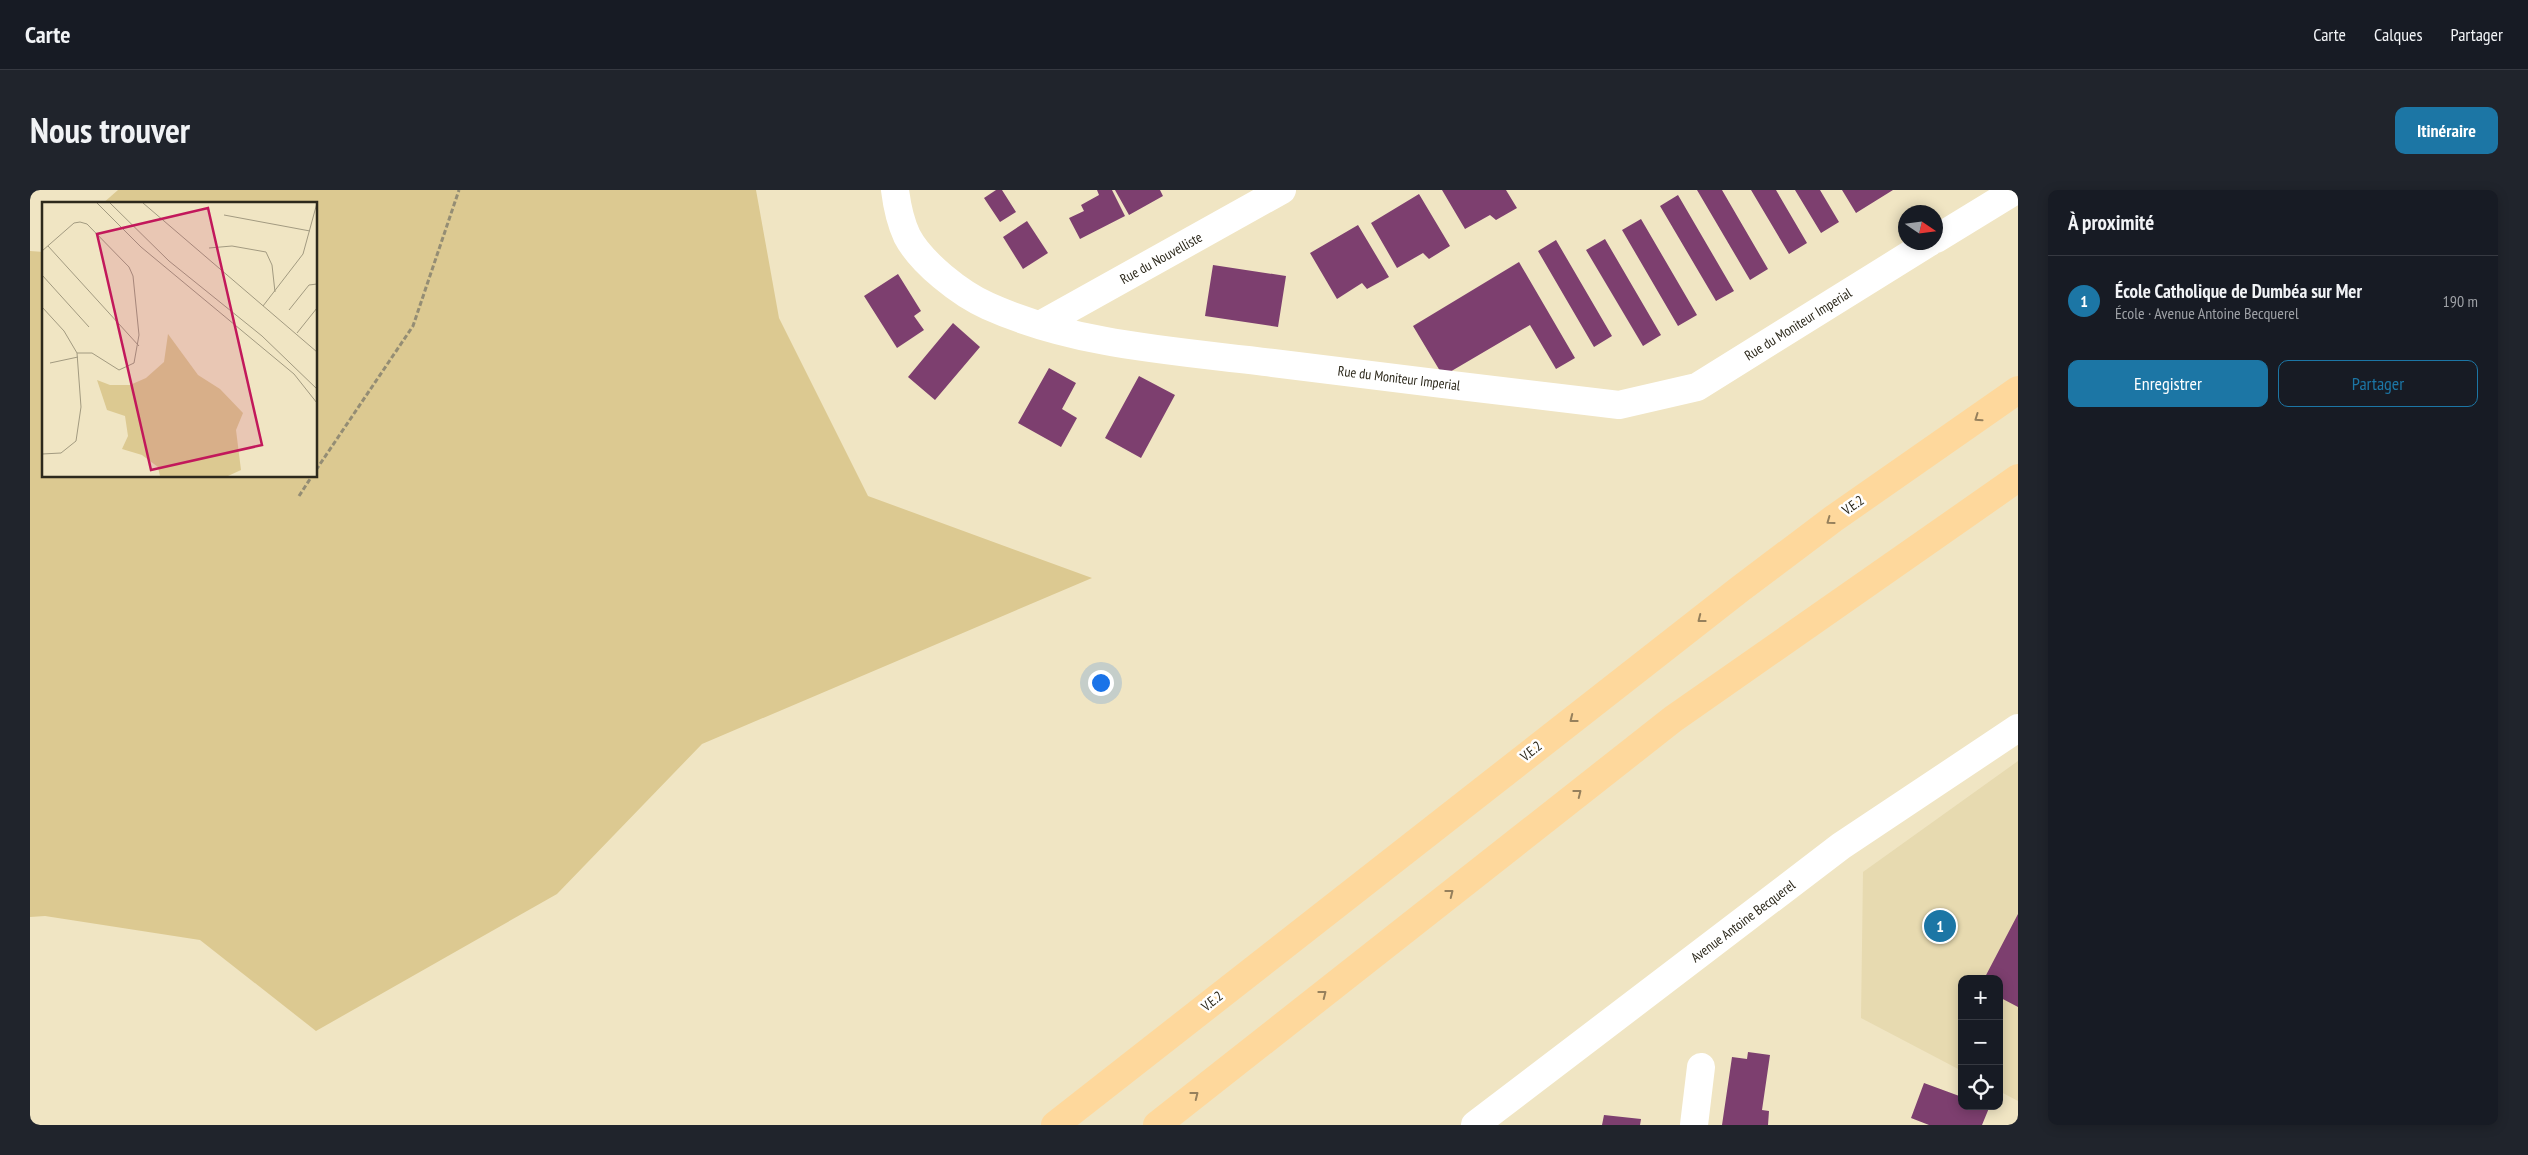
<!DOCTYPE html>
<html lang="fr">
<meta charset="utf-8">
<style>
:root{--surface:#171b24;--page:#20242c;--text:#f1f3f6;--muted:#9ea1a6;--line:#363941;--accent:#1c76a5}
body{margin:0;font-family:"PT Sans Narrow",sans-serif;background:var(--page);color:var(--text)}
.controls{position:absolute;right:15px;bottom:15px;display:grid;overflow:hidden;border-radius:10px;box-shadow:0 2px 12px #0003}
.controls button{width:45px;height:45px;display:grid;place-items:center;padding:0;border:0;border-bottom:1px solid var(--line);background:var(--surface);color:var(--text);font:25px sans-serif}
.compass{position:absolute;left:1868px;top:15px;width:45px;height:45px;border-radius:50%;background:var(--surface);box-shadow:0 2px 12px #0003;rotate:103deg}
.you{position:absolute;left:1070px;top:492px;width:18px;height:18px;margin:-12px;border:4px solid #fff;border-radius:50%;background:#1a73e8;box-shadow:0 0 0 8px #1a73e833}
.badge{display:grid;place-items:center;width:32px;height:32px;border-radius:50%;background:var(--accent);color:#fff;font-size:16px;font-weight:700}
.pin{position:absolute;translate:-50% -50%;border:2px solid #fff;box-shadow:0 1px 5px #0006}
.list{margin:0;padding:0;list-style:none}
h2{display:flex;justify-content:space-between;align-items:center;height:65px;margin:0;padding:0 20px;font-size:21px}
h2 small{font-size:16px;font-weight:400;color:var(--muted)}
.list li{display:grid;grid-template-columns:32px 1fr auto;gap:15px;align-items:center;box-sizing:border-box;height:90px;padding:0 20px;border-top:1px solid var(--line)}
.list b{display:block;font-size:19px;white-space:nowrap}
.list p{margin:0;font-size:16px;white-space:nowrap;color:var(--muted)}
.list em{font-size:16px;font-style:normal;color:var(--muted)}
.actions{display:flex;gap:10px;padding:15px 20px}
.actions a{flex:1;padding:11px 0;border:1px solid var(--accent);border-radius:10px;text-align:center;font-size:18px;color:var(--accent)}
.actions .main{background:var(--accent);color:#fff}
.icon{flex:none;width:28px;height:28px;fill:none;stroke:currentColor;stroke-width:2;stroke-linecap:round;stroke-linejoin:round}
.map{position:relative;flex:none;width:1988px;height:935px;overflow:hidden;border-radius:10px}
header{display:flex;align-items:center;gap:30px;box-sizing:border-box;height:70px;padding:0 25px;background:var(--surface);border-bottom:1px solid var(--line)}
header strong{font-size:24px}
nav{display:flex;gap:28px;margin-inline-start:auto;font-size:18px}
.intro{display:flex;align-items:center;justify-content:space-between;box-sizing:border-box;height:120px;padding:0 30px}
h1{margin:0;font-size:35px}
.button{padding:12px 22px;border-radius:10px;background:var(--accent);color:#fff;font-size:18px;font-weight:700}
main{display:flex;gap:30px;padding:0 30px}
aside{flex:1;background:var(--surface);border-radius:10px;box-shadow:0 2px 12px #0003}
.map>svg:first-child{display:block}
</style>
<header>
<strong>Carte</strong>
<nav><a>Carte</a><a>Calques</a><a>Partager</a></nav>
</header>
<div class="intro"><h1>Nous trouver</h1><a class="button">Itinéraire</a></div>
<main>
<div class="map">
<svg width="1988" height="935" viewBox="0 0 1988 935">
<rect width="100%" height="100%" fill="#f0e5c3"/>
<path fill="#e7dab0" d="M1988 571V911L1969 901V789H1932V881L1831 828 1833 682Z"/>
<path fill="#dcc991" d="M88 0H726L749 128 838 306 1062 388 672 554 527 704 286 841 170 750 15 726 0 727V61L14 62V286H286V14H72Z"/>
<path fill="#7d3f6f" d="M966 0H972L986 22 970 32 954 8Z
M1067 0H1082L1095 26 1050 49 1039 28 1054 21 1051 15 1069 5Z
M1085 0H1130L1133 6 1099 25Z
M1412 0H1476L1487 18 1466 30 1460 25 1435 39Z
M1667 0H1692L1738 79 1720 90Z
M1721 0H1746L1777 53 1759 64Z
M1765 0H1790L1809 32 1791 43Z
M1812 0H1863L1826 23Z
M1389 4 1420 56 1399 69 1393 63 1367 78 1341 33Z
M1648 5 1704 101 1686 111 1630 16Z
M1611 29 1667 125 1648 136 1592 40Z
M997 31 1018 63 993 79 973 47Z
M1328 35 1359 87 1337 99 1332 93 1307 109 1280 63Z
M1575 49 1631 145 1613 156 1556 60Z
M1526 50 1582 146 1564 157 1508 61Z
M1489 72 1545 168 1526 179 1500 135 1413 186 1383 136Z
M1183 75 1256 86 1248 137 1175 126Z
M868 84 891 121 884 126 894 140 867 158 834 106Z
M923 133 950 157 905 210 878 187Z
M1019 178 1046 193 1032 219 1047 228 1031 257 988 233Z
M1109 186 1145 205 1111 268 1075 248Z
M1988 724V817L1969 807V789H1954Z
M1718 862 1740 865 1732 920 1739 921 1738 935H1692L1702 867 1717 869Z
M1894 893 1932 907V916L1959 918 1952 935H1899L1881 928Z
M1574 925 1611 929 1610 935H1572Z"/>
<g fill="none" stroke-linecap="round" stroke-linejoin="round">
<path stroke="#948d74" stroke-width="3" stroke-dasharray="5 2.5" stroke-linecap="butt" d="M286 280 383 136 429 0
M269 306 282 286"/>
<path stroke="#fff" stroke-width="28" d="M865 0C867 16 870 31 877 46 891 73 931 104 958 116 1047 156 1148 161 1243 173 1358 187 1474 202 1589 215L1667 197 1900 52
M1906 49 1986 0
M1010 135 1252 0
M1664 935 1671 877"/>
<path stroke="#fff" stroke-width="28" d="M1445 935 1811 656 1988 538"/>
<path stroke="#fed89c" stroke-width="28" d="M1025 935 1710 399 1803 329 1988 200
M1127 935 1643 529 1988 288"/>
</g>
<defs><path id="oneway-chevron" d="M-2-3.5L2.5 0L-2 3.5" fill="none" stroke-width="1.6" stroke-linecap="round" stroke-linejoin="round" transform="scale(1.25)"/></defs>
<g stroke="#96805c">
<use href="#oneway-chevron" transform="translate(1948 228) rotate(145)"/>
<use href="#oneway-chevron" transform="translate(1800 331) rotate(144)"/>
<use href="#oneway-chevron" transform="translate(1671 429) rotate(142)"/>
<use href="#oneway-chevron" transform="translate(1543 529) rotate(142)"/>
<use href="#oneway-chevron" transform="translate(1548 603) rotate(-38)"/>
<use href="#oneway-chevron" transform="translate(1420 703) rotate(-38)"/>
<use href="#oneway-chevron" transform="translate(1293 804) rotate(-38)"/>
<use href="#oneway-chevron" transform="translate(1165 905) rotate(-38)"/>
</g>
<g text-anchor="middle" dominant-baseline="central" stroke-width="5" stroke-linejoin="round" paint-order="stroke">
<g font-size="14" fill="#2d291c" stroke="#fff">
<text transform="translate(1131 68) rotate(-29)">Rue du Nouvelliste</text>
<text transform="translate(1768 134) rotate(-32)">Rue du Moniteur Imperial</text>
<text transform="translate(1369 188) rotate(7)">Rue du Moniteur Imperial</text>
<text transform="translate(1823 315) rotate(-35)">V.E.2</text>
<text transform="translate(1501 561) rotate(-38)">V.E.2</text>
<text transform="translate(1713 731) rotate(-37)">Avenue Antoine Becquerel</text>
<text transform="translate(1182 811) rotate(-38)">V.E.2</text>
</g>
</g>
<g transform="translate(12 12)">
<rect width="275" height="275" fill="#f0e5c3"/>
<path d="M126 132 156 173 178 187 201 211 194 228 199 268 186 274H118L116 265 100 253 80 247 86 234 83 214 65 208 55 178 68 183H88L104 176 122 160Z" fill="#dcc991"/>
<path fill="none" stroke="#a29a80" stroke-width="1" d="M55 1 99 45 252 172 275 201M68 1 127 59 220 134 275 187M101 1 275 150M182 13 268 29M6 44 97 144M167 46 190 44 224 50 230 63 233 90M0 49 32 21 38 20 45 22 87 65 91 74 97 133 92 161 77 168 50 151H35M0 73 47 125M221 104 261 52 275 1M0 105 22 129 35 151 39 205 34 239 19 251 0 252M247 108 267 83 275 82M255 131 275 106M8 161 36 155"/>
<path fill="#c2185b" fill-opacity="0.15" stroke="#c2185b" stroke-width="2.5" d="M166 6 220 243 109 268 55 32Z"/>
<rect width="275" height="275" fill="none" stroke="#2d291c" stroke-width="2.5"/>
</g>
</svg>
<div class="controls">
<button>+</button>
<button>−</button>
<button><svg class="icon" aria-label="locate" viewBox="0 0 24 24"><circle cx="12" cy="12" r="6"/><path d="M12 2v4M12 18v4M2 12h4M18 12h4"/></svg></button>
</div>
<svg class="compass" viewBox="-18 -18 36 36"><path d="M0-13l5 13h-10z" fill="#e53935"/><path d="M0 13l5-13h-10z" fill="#9ea1a6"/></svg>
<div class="you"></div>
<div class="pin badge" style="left:1910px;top:736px">1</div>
</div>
<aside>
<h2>À proximité<small></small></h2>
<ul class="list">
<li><span class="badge">1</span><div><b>École Catholique de Dumbéa sur Mer</b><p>École · Avenue Antoine Becquerel</p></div><em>190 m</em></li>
</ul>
<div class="actions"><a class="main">Enregistrer</a><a>Partager</a></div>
</aside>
</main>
